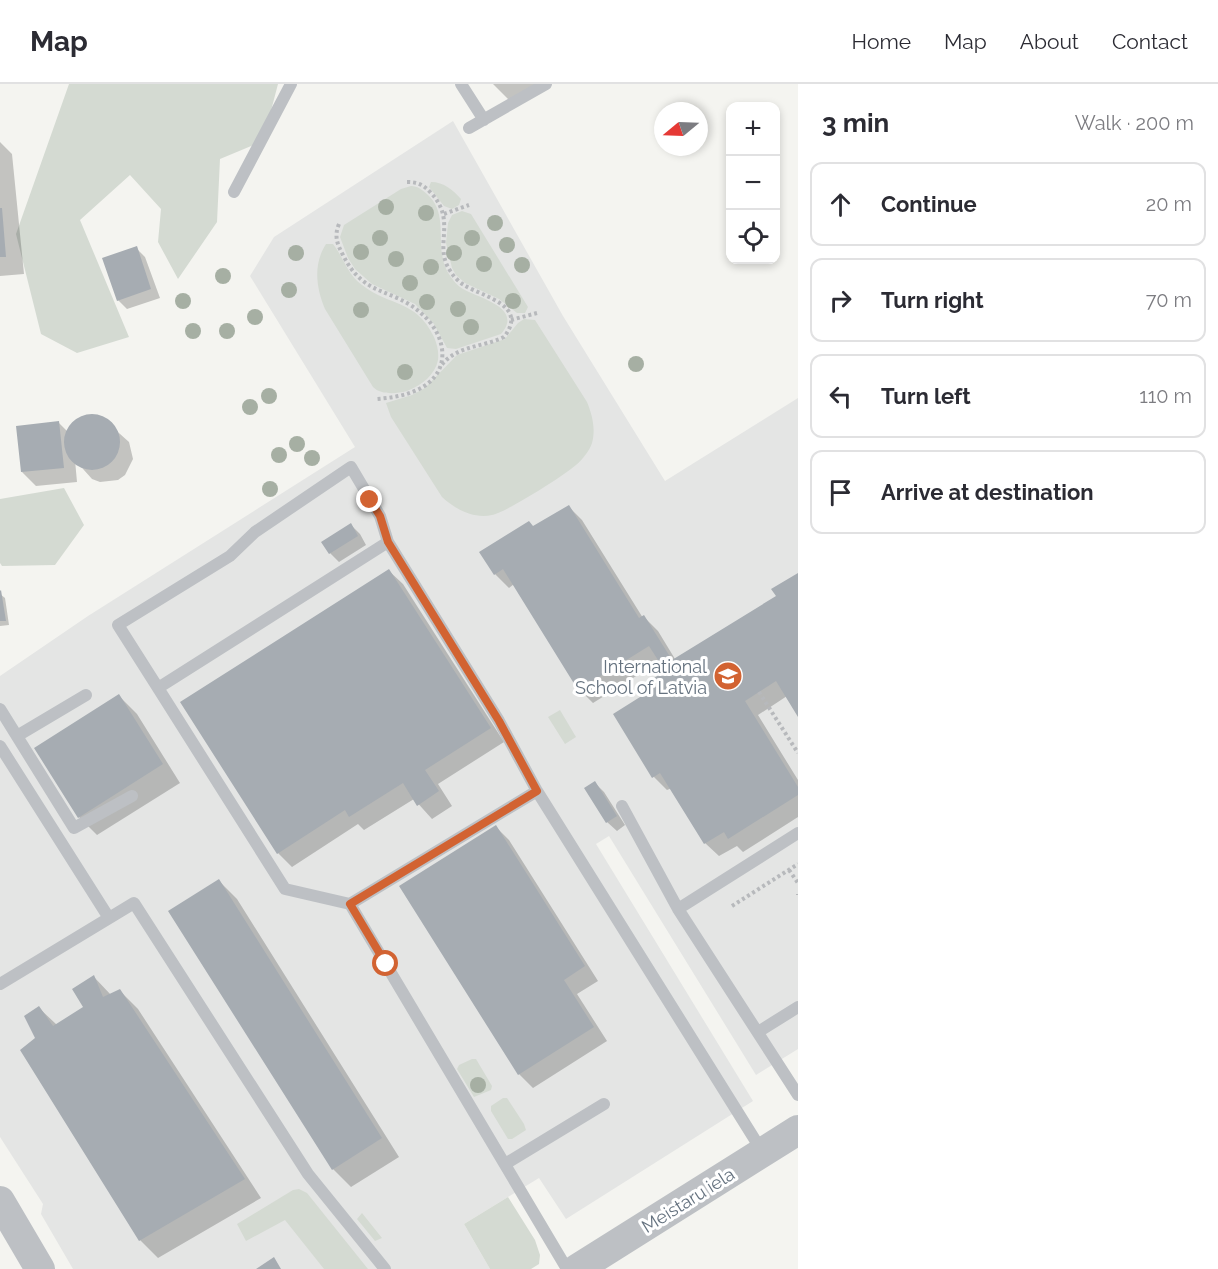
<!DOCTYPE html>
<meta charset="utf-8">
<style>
:root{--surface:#fff;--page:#f2f2f3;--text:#2b2b33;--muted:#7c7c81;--line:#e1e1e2}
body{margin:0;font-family:Raleway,sans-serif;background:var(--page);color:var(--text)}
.controls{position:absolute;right:18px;top:18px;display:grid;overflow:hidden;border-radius:12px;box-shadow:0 3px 9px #0003}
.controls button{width:54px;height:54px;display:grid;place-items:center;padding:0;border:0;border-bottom:2px solid var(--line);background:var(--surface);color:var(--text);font:30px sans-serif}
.compass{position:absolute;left:654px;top:18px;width:54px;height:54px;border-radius:50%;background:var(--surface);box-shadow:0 3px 9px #0003;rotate:251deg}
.stop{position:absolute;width:18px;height:18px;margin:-14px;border:4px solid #d26332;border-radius:50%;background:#fff}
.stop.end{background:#d26332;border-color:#fff;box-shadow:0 2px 6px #0008}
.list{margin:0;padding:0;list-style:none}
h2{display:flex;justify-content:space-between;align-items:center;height:78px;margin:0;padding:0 24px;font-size:26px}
h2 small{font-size:20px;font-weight:400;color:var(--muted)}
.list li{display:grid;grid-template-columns:39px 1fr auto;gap:18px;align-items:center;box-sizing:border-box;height:84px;margin:0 12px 12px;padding:0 12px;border:2px solid var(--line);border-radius:12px}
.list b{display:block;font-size:22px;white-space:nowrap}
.list em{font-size:20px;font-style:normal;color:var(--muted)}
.icon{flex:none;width:33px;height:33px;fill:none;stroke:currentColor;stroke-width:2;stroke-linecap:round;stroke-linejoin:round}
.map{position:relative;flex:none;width:798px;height:1185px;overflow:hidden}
header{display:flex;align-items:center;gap:36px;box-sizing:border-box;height:84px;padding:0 30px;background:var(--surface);border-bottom:2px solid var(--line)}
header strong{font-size:28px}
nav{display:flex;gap:33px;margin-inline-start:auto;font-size:21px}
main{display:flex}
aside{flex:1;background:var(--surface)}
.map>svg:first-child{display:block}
</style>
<header>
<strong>Map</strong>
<nav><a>Home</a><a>Map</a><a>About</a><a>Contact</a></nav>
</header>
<main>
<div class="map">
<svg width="798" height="1185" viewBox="0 0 798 1185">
<rect width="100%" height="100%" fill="#f4f4f0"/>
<path fill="#e4e5e4" d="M453 37 563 232 665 397 798 314V965L756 991 609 752 596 760 753 1017 566 1135 539 1094 464 1140 490 1185H73L41 1130 43 1120 0 1053V592L88 532 355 363 250 192 274 153Z"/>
<path fill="#d4dad2" d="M69 0H278L263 57 220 75 217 138 178 195 158 158 161 125 130 91 80 136 129 253 77 269 41 250 16 150Z
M431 98C444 98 453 106 461 115L459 121 452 125 444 122 429 103Z
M411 102C418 102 422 106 427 110 452 132 431 167 451 193 453 196 457 201 460 203 475 214 525 222 501 250L456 265 447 264 434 240 415 220 372 200 355 185 348 174 340 153 344 141 401 105Z
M462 127 471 130 528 223 525 229H517L499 215 465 199 456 191 452 184 446 159 448 139 452 131Z
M326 160H333C344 174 347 190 362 201 390 223 416 215 434 253 437 260 439 268 438 276 435 291 422 301 407 307 396 310 381 311 373 303L325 225C316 204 313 180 326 160Z
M524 235 535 236 587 318C592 330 596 345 592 359 590 366 582 376 576 381 565 391 505 429 492 431 473 435 455 425 442 413L391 333 386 319 412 311 425 304 457 271 505 255 518 239Z
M64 404 84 441 55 481 2 482 0 479V415Z
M560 626 576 653 565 660 548 633Z
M472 975H476L492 1002 491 1006 474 1013 457 985 459 981Z
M503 1014H507L524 1040 526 1046 512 1055H508L491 1027V1022Z
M299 1105 307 1109 368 1185H324L285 1136 246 1157 237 1140 293 1106Z
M508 1113 535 1156 540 1171 539 1180 531 1185H490L464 1140Z
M362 1129 382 1154 375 1157 357 1135Z"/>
<path fill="#0003" d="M493 0H538L509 16Z
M0 58 12 70 24 190 0 192Z
M136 164 145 173 160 214 127 225 118 216Z
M93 331 101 333 129 358 133 375 125 391 118 396 100 398 92 395 75 376 77 398 36 402 22 388 58 338 67 347 77 336Z
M569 423 582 436 643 534 644 533 658 547 675 575 778 512 798 490V630L787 612 758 631 798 696V733L743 768 737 762 719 772 705 759 672 704 667 706 654 693 667 588 660 577 593 619 579 605 514 500 509 504 495 490 533 444Z
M351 441 360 450 366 461 339 478 330 469Z
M389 487 403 500 504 658 438 700 452 722 432 735 414 715 364 746 358 740 292 783 278 769Z
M0 510 5 514 9 541 0 542Z
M119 612 137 630 180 699 97 751 79 733Z
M595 699 604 708 625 741 617 747 607 738Z
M496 743 509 756 598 897 577 910 607 957 533 1004 519 990Z
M219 797 237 815 399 1073 351 1103 333 1085Z
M94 893 111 911 120 907 138 925 261 1114 158 1174 140 1156 37 954 39 924 57 941 85 923Z"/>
<path fill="#a6acb2" d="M0 124H2L6 173H0Z
M137 162 151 205 117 217 102 174Z
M64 358a28 28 0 1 1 56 0a28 28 0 1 1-56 0Z
M59 337 64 384 21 388 16 342Z
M569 421 639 534 644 531 672 576 776 512 771 505 798 489V633L776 597 745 617 798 703V711L728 755 724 748 704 760 660 689 652 694 613 630 648 608 643 601 665 587 649 562 578 606 503 485 494 491 479 468 529 437 533 442Z
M351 439 358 452 329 470 321 458Z
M389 485 491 644 425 686 439 707 417 722 403 699 349 733 345 726 277 770 180 618Z
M1 506 6 537H0V507Z
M119 610 163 680 78 734 34 664Z
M595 697 617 732 606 739 584 704Z
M496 741 585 882 564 896 594 943 518 991 399 802Z
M219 795 382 1054 332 1086 168 827Z
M94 891 103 913 120 905 245 1095 139 1157 20 966 35 954 24 932 39 922 53 942 83 923 72 905Z
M274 1173 281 1185H256Z"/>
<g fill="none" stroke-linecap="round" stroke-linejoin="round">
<path stroke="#b7b9bc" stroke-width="4" stroke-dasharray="3 3" stroke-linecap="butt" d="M407 98C418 98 424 101 431 109 458 138 432 162 451 188 454 193 459 198 464 201 483 213 529 221 504 253 481 264 456 261 440 283
M444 130 469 121
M339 140C334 152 337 160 343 171 364 214 393 203 422 230 448 253 452 290 417 306 404 312 390 314 376 315
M511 236 537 229
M759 608 798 669
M789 786 798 799
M798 810V811
M732 822 798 780"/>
<path stroke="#bdc0c4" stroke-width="12" d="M461 0 484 36
M469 44 546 0
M234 108 291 0
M158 604 118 541 230 472 255 448 351 383 380 432 388 458
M0 625 74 744 132 712
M17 652 86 611
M0 662 109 834
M622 722 678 825 798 1011
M350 820 285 805 158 604 388 458 499 637 537 707
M678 825 798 749
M0 900 134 819 308 1090 385 1185
M758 948 798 923
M505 1080 604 1020
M567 1185 350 820 537 707 762 1067"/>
<path stroke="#bdc0c4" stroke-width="30" d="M0 1117 40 1185
M577 1185 798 1046"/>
</g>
<g fill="#a6afa3">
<circle cx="386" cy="123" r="8"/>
<circle cx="426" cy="129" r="8"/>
<circle cx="495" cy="139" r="8"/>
<circle cx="380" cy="154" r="8"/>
<circle cx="472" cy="154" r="8"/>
<circle cx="507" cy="161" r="8"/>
<circle cx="361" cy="168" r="8"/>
<circle cx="296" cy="169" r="8"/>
<circle cx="454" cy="169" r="8"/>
<circle cx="396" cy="175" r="8"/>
<circle cx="484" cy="180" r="8"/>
<circle cx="522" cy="181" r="8"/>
<circle cx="431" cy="183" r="8"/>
<circle cx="223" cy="192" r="8"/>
<circle cx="410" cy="199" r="8"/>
<circle cx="289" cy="206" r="8"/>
<circle cx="183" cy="217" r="8"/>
<circle cx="513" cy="217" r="8"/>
<circle cx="427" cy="218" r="8"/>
<circle cx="458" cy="225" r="8"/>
<circle cx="361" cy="226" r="8"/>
<circle cx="255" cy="233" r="8"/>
<circle cx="471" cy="243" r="8"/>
<circle cx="193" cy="247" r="8"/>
<circle cx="227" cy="247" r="8"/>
<circle cx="636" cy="280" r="8"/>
<circle cx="405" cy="288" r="8"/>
<circle cx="269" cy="312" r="8"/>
<circle cx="250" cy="323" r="8"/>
<circle cx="297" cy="360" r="8"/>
<circle cx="279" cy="371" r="8"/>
<circle cx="312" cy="374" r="8"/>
<circle cx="270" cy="405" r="8"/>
<circle cx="478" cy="1001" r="8"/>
</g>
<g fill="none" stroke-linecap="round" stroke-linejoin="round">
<path stroke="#d26332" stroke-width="8" d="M370 416 380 432 388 458 499 637 537 707 350 820 386 880"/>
</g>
<defs>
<g id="school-disc" transform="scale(1.5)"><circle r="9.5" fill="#d26332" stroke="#fff"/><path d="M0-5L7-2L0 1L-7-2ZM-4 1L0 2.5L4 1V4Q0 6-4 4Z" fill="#fff"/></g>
</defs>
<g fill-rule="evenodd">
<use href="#school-disc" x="728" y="592"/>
</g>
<g text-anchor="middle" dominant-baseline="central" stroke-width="6" stroke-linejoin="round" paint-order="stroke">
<g font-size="18" fill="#65727f" stroke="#fff" text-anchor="end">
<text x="707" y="582">International<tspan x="707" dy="21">School of Latvia</tspan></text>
</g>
<g font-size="18" fill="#65727f" stroke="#fff">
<text transform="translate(688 1116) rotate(-32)">Meistaru iela</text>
</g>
</g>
</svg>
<div class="controls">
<button>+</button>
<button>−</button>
<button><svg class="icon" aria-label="locate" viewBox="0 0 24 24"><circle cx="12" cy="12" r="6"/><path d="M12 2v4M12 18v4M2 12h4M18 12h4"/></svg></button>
</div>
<svg class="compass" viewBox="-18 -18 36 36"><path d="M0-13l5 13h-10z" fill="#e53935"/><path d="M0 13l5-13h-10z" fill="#7c7c81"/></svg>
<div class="stop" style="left:386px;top:880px"></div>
<div class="stop end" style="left:370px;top:416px"></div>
</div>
<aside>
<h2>3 min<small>Walk · 200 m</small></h2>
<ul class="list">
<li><svg class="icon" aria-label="ahead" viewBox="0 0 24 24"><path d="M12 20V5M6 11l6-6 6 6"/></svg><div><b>Continue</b></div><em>20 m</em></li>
<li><svg class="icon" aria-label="right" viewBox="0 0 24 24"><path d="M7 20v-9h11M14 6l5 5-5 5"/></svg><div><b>Turn right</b></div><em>70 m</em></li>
<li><svg class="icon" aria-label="left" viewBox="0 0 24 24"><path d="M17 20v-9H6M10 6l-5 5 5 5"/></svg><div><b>Turn left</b></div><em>110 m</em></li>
<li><svg class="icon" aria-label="arrive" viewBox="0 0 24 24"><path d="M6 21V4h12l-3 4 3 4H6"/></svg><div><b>Arrive at destination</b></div></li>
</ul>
</aside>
</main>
